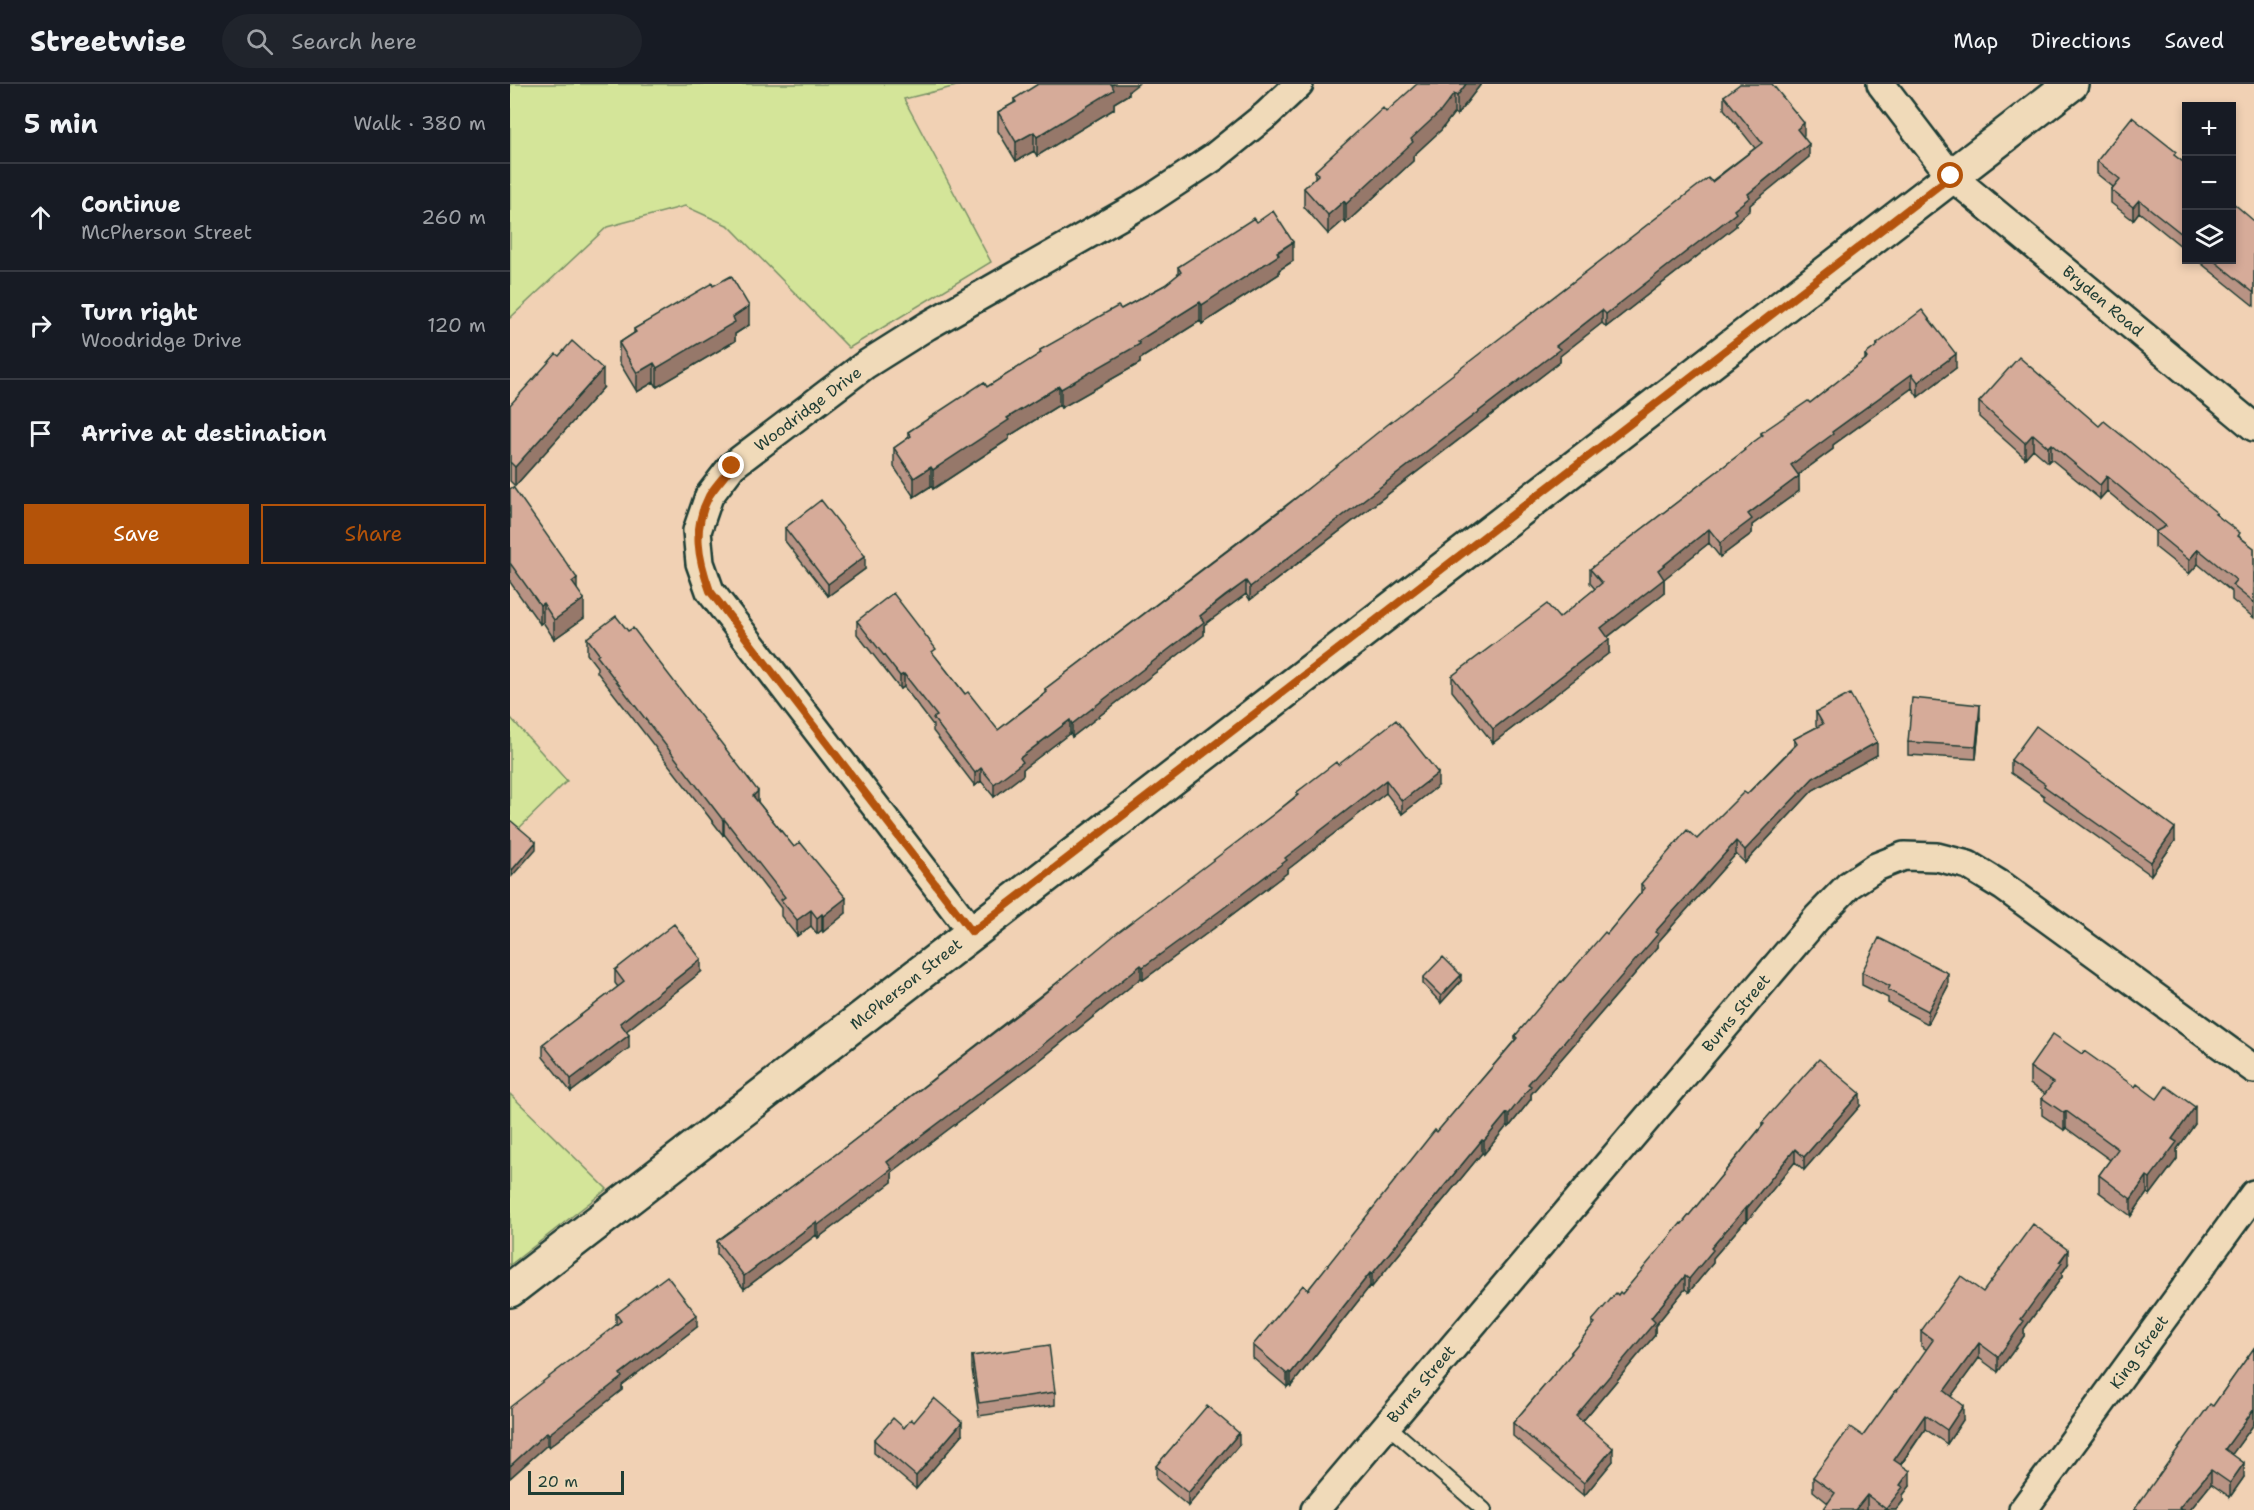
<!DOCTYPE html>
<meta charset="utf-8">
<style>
:root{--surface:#171b24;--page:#20242c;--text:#f1f3f6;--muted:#9ea1a6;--line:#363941;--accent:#b45309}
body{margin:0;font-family:"Shantell Sans",sans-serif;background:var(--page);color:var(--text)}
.controls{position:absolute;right:18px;top:18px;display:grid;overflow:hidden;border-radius:0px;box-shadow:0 3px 9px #0003}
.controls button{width:54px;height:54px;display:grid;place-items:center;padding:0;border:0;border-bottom:2px solid var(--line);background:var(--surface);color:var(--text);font:30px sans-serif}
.scale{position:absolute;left:18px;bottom:15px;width:96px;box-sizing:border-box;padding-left:6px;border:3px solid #1f3d34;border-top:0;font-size:16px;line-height:21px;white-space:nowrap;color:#1f3d34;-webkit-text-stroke:4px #f0dab9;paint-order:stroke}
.stop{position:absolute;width:18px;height:18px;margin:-14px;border:4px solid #b45309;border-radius:50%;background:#fff}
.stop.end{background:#b45309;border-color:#fff;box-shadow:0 2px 6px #0008}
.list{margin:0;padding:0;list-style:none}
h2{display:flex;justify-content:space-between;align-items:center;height:78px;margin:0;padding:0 24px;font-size:26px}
h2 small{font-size:20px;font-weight:400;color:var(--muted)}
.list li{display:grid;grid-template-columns:39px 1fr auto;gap:18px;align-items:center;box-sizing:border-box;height:108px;padding:0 24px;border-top:2px solid var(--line)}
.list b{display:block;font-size:22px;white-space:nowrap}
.list p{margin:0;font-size:20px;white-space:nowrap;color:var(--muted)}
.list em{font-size:20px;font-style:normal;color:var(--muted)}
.actions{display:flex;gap:12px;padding:18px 24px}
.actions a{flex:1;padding:14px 0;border:2px solid var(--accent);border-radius:0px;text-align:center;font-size:21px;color:var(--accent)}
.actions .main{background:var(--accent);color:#fff}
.icon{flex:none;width:33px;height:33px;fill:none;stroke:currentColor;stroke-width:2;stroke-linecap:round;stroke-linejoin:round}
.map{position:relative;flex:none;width:1744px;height:1426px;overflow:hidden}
header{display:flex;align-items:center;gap:36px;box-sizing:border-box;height:84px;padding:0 30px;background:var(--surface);border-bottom:2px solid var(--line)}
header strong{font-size:28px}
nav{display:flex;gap:33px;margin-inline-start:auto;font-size:21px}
.search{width:420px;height:54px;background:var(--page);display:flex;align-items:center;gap:15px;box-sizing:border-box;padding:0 21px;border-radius:33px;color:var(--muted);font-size:22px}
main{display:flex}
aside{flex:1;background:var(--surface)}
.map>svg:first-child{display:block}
</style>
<header>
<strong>Streetwise</strong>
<div class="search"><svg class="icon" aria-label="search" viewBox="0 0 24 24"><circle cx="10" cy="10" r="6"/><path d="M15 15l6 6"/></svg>Search here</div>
<nav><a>Map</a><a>Directions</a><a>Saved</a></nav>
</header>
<main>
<aside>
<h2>5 min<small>Walk · 380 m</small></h2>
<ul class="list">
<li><svg class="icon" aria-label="ahead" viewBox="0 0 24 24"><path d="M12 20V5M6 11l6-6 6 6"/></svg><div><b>Continue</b><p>McPherson Street</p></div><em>260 m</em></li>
<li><svg class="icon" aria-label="right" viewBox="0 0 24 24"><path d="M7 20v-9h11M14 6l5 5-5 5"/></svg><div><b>Turn right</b><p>Woodridge Drive</p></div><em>120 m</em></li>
<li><svg class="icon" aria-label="arrive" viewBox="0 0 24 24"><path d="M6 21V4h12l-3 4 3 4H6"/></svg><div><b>Arrive at destination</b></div></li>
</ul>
<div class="actions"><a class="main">Save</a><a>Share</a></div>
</aside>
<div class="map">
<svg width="1744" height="1426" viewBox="0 0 1744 1426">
<rect width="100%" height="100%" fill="#f1d1b4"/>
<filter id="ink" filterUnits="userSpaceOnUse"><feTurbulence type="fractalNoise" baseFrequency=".0167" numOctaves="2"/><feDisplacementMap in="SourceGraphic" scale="12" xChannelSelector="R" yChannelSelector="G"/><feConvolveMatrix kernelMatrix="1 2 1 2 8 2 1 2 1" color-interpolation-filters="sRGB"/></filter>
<g filter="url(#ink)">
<path fill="#d4e599" stroke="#7a9166" stroke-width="1.5" d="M0 0H455L394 15 481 178 339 264 219 142 175 122 97 143 0 234Z
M0 633 57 697 0 753Z
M0 1010 97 1105 0 1181Z"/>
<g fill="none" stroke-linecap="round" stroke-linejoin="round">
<g stroke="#1f3d34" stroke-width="18">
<path id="service" d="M877 1341 974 1426"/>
</g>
<g stroke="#1f3d34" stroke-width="32">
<path id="minor" d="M1371 0 1441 92 1744 343
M462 848 200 507 190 479 187 447 199 412 222 382 355 281 417 242 642 114 704 73 756 31 789 0
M805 1426 1307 834 1339 801 1366 783 1394 772 1427 773 1458 781 1494 803 1744 985
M1513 1426 1744 1110"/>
</g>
<g stroke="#1f3d34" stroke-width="38">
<path id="tertiary" d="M0 1206 1561 0"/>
</g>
<use href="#service" stroke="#f0dab9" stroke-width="14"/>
<use href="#minor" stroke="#f0dab9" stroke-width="27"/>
<use href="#tertiary" stroke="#f0dab9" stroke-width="33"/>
</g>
<path fill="#b89384" stroke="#1f3d34" stroke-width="1.5" d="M971 0 947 31 944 29 931 46 903 72V77L836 139 834 136 818 150 794 123V104L805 94V87L876 28Z
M619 7V10L604 19V25L527 72 524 67 506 77 488 47V28L504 19V15Z
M1214 12 1294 52H1293L1299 73 1240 121V126L1226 138V142L1096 243 1092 239 1050 272V278L740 516 736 510 715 525 694 541V551L562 653 560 649 513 685V691L484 713 471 697 465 702 423 647V641L394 603 390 605 347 550V537L426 573 455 610 488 646 535 609V605L1245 64 1214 25Z
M1666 73 1677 81V167L1629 128 1623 136 1601 119V106L1603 103 1587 90V77Z
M1744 137V222L1687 176H1722Z
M747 138 783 177 769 186V190L692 240 690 237 630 275V279L551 324 549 321 499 352V355L423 405 421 402 404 413 384 383V364L398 354V348L477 303 530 270V266L611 225 655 201 668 191V183Z
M203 202 239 241 225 250V257L147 303 144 298 127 308 109 278V259L124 249V245Z
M1367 260 1446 284 1408 313 1402 304 1323 361V365L1288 391 1289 407 1242 441V449L1210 473 1199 459 1154 495V509L1098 553 1099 569 983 659 942 607V592L1049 534 1085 505 1080 499V485L1234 367V365L1251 353V349L1300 319 1355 276V271L1367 262Z
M93 304 5 402 0 397V321Z
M1469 318 1589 342 1707 431 1730 453 1744 464V534L1722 516V508L1688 480 1679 490 1645 463V448H1646L1597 407 1590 415 1541 375 1538 378 1523 365 1515 374 1469 333Z
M0 405 67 505 74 534 44 555 33 538 30 540 0 498Z
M275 444 355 485 318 512 275 457Z
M77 554 248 718 336 829 313 848 312 846 307 850 301 842 287 852 271 832V824L214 750 213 751 87 588V583L77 570Z
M1306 628 1367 671 1303 706 1235 779 1226 770 1148 858V863L1021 1010V1015L999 1043 997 1042 974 1070 972 1069 862 1203 860 1202 781 1302 779 1301 777 1303 743 1274V1261L798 1206 927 1048 1005 956V952L1097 850 1131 809V800L1187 755 1237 710 1284 662V655L1307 643 1306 641Z
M1470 634 1466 675 1398 671V658Z
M1501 676 1665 757 1641 791 1534 715V712L1501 689Z
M828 681 928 702 892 730 876 709 777 786V789L711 839 633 896 631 894 530 976 382 1088V1098L308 1154 306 1151 234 1205 207 1170V1157L325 1071 764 730 787 711V708Z
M105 886 191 888 116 947 119 964 61 1008 33 973V960L108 903 105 899Z
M1352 888 1438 902 1418 940 1378 919V914L1352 901Z
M913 894 951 897 931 919 913 900Z
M1572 970 1625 1003 1647 1015 1685 1040 1667 1065V1075L1640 1111 1637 1109 1621 1132 1589 1108V1091L1600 1076 1556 1044 1554 1046 1532 1031V1014L1535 1010 1520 1000V983Z
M1350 1022 1294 1086 1285 1078 1237 1137 1236 1136 1203 1174V1179L1179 1208 1175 1205 1145 1242V1251L1072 1338 1103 1377 1074 1412 1003 1352V1339L1061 1271V1268L1082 1243V1237L1108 1211 1112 1210 1172 1140 1252 1042V1039Z
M1558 1180 1552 1189V1193L1514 1245V1252L1488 1288 1469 1274 1441 1312 1453 1336 1437 1360 1415 1345 1391 1381 1400 1402 1393 1411V1417L1386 1426H1358L1357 1425 1318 1419 1303 1407V1393L1353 1352 1387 1307 1417 1266 1411 1262V1247L1473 1208Z
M106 1230 187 1243 112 1301V1306L39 1363 37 1361 0 1394 106 1241Z
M1744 1264V1340L1722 1370 1734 1393 1720 1413 1701 1400 1680 1426 1703 1322Z
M462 1272 545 1308V1321L469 1332 462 1285Z
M404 1338 452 1351 406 1405 364 1369V1356L394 1344Z
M729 1361 678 1422 646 1395V1382Z"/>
<path fill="#96786b" stroke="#1f3d34" stroke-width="1.5" d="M604 0H628L619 7V10L604 19V25L527 72V53Z
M956 0H971L947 31V12Z
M944 10V29L931 46 903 72V77L836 139V120Z
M1294 39V52L1287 58V45Z
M524 48V67L506 77V58Z
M1299 60V73L1240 121V126L1226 138V142L1096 243V230L1224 126 1238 110Z
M1629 116V128L1623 136V123Z
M834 117V136L818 150V131Z
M783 158V177L769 186V190L692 240V221Z
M690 218V237L630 275V279L551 324V305Z
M239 222V241L225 250V257L147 303V284L223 233Z
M1092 226V239L1050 272V278L740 516V503Z
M1446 270V284L1408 313V298Z
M144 279V298L127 308V289Z
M93 285V304L5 402V383Z
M1402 290V304L1323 361V365L1281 396V381L1322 348Z
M549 302V321L499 352V355L423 405V386L497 334Z
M1523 350V365L1515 374V359Z
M1541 360V375L1538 378V363Z
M421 383V402L404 413V394Z
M1289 392V407L1242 441V449L1210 473V459L1238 430Z
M1597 392V407L1590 415V401Z
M1199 445V459L1154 495V509L1091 558V544L1148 486Z
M1688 465V480L1679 490V476Z
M355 472V485L318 512V500Z
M67 494V513L62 498Z
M736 497V510L694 541V551L562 653V640L690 532Z
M74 515V534L44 555V536Z
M33 519V538L30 540V521Z
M1099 555V569L983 659V645Z
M394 590V603L390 605V592Z
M1470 621V634L1466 675V662Z
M560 636V649L513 685V691L484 713V700L510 674Z
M1367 658V671L1303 706 1235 779V766L1303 694Z
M471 684V697L465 702V689Z
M928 689V702L892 730V717Z
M876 696V709L777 786V789L711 839 633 896V883Z
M248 707V723L243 712Z
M214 735V750L213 751V736Z
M1665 744V757L1641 791V778Z
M1226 757V770L1148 858V863L1021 1010V1015L999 1043V1030L1018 1000 1145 848Z
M26 758V765L2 792V786Z
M336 814V829L313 848V832Z
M301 826V842L287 852V836Z
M312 830V846L307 850V834Z
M191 875V888L110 952V939Z
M631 881V894L530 976 382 1088V1098L308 1154V1141L377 1078Z
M1438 889V902L1418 940V927Z
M951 891V897L931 919V912Z
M119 951V964L61 1008V995Z
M1350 1009V1022L1294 1086V1073Z
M1685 1023V1040L1667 1065V1075L1640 1111V1094L1662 1055Z
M1556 1027V1044L1554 1046V1029Z
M997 1029V1042L974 1070V1057Z
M972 1056V1069L862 1203V1190Z
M1285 1065V1078L1237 1137V1124Z
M1637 1092V1109L1621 1132V1115Z
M1236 1123V1136L1203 1174V1179L1179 1208V1195L1201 1164Z
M306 1138V1151L234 1205V1192Z
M1558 1166V1180L1552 1189V1193L1514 1245V1252L1488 1288V1273L1511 1235Z
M860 1189V1202L781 1302V1289Z
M1175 1192V1205L1145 1242V1251L1066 1345V1332L1141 1234Z
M187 1231V1243L112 1301V1306L39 1363V1350L110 1290Z
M1469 1259V1274L1434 1322V1307Z
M779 1288V1301L777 1303V1290Z
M1453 1322V1336L1437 1360V1346Z
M1744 1325V1340L1715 1380V1365Z
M1415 1331V1345L1384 1390V1376Z
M452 1338V1351L406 1405V1392Z
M37 1348V1361L0 1394V1382Z
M729 1349V1361L678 1422V1409Z
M1103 1364V1377L1074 1412V1399Z
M1734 1379V1393L1720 1413V1399Z
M1701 1386V1400L1680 1426H1669V1424Z
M1400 1387V1402L1393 1411V1417L1386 1426H1376L1390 1401Z
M1357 1411V1425L1356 1426H1345Z"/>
<path fill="#d6ab99" stroke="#1f3d34" stroke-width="1.5" d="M528 0H604L602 1 604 6 527 53 524 48 506 58 488 28 506 18 504 15Z
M907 0H956L947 12 944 10 931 27 901 55 903 58 836 120 834 117 818 131 794 104 809 90 805 87 873 24 876 28Z
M1230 0H1262L1294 39 1287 45 1299 60 1238 110 1240 113 1224 126 1226 129 1096 230 1092 226 1046 262 1050 265 740 503 736 497 715 512 690 532 694 538 562 640 560 636 510 674 513 678 484 700 471 684 465 689 423 634 427 632 394 590 390 592 347 537 383 509 426 565 422 568 455 610 458 608 488 646 537 608 535 605 770 427 877 341 1198 94 1202 98 1252 59 1214 12Z
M1622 33 1666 68 1664 71 1677 81V154L1629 116 1623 123 1601 106 1610 95 1587 77Z
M1722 118 1744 137V209L1703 176H1722Z
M763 127 783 158 767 168 769 171 692 221 690 218 628 257 630 260 551 305 549 302 497 334 499 336 423 386 421 383 404 394 384 364 401 352 398 348 474 298 477 303 531 269 530 266 608 222 611 225 655 201 671 188 668 183 744 134 747 138Z
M221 192 239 222 223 233 225 238 147 284 144 279 127 289 109 259 126 248 124 245 202 199 203 202Z
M1412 226 1446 270 1408 298 1402 290 1322 348 1323 350 1281 381 1289 392 1238 430 1242 435 1210 459 1199 445 1148 486 1154 495 1091 544 1099 555 983 645 942 592 1037 520 1049 534 1092 499 1080 485 1235 366 1234 365 1253 351 1251 349 1298 317 1300 319 1357 274 1355 271 1368 261 1367 260Z
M62 257 93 285 5 383 0 378V321L46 270 49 272Z
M1509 273 1589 342 1594 337 1707 429 1705 430 1730 449 1728 452 1744 464V519L1722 501 1726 496 1688 465 1679 476 1645 448 1656 442 1597 392 1590 401 1541 360 1538 363 1523 350 1515 359 1469 318Z
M3 403 67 494 62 498 74 515 44 536 33 519 30 521 0 479V405Z
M311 416 355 472 318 500 275 444Z
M106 532 118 547 123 544 248 707 243 712 284 763 290 758 336 814 313 832 312 830 307 834 301 826 287 836 271 816 275 813 214 735 213 736 87 572 89 570 77 554Z
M1340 610 1367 658 1303 694 1235 766 1226 757 1145 848 1148 850 1018 1000 1021 1002 999 1030 997 1029 974 1057 972 1056 862 1190 860 1189 781 1289 779 1288 777 1290 743 1261 793 1201 798 1206 925 1046 927 1048 1007 954 1005 952 1051 897 1052 898 1095 848 1097 850 1135 804 1131 800 1177 746 1187 755 1234 708 1237 710 1287 660 1284 655 1313 640 1306 628Z
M1402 614 1470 621 1466 662 1398 658Z
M886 636 928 689 892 717 876 696 775 774 777 776 711 826 633 883 631 881 530 963 377 1078 382 1085 308 1141 306 1138 234 1192 207 1157 325 1071 529 914 607 849 764 730 788 711 787 708 826 678 828 681Z
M1526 642 1665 744 1641 778 1534 702 1535 700 1501 676Z
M0 736 26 758 2 786 0 784Z
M164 840 191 875 110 939 119 951 61 995 33 960 114 898 105 886Z
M1369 854 1438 889 1418 927 1378 906 1380 902 1352 888Z
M933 873 951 891 931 912 913 894Z
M1543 950 1572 970 1574 967 1625 1003 1627 1000 1647 1015 1656 1002 1685 1023 1662 1055 1667 1058 1640 1094 1637 1092 1621 1115 1589 1091 1608 1065 1556 1027 1554 1029 1532 1014 1543 999 1520 983Z
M1309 975 1350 1009 1294 1073 1285 1065 1237 1124 1236 1123 1201 1164 1203 1166 1179 1195 1175 1192 1141 1234 1145 1238 1066 1332 1103 1364 1074 1399 1003 1339 1062 1269 1061 1268 1085 1239 1082 1237 1106 1209 1108 1211 1110 1208 1112 1210 1171 1139 1172 1140 1254 1040 1252 1039Z
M1523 1140 1558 1166 1549 1178 1552 1179 1511 1235 1514 1237 1488 1273 1469 1259 1434 1307 1453 1322 1437 1346 1415 1331 1384 1376 1400 1387 1390 1401 1393 1403 1376 1425 1357 1411 1345 1426H1313L1325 1409 1303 1393 1340 1343 1353 1352 1386 1306 1387 1307 1423 1256 1411 1247 1451 1192 1473 1208Z
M157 1192 187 1231 110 1290 112 1293 39 1350 37 1348 0 1382V1323L111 1237 106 1230Z
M539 1261 545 1308 469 1319 462 1272Z
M1744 1264V1325L1715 1365 1734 1379 1720 1399 1701 1386 1669 1424 1672 1426H1624L1700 1320 1703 1322Z
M424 1314 452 1338 406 1392 364 1356 383 1334 394 1344 401 1335 404 1338Z
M697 1322 729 1349 678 1409 646 1382Z"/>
</g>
<g fill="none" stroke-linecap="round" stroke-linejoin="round" filter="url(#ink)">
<path stroke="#b45309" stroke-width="8" d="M222 382C215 392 205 402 199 412 182 445 188 474 200 507L462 848 1441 92"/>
</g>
<g text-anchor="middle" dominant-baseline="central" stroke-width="6" stroke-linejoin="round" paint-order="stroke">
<g font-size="16" fill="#1f3d34" stroke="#f0dab9">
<text transform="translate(1593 217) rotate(40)">Bryden Road</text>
<text transform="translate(298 325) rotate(-37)">Woodridge Drive</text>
<text transform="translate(396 900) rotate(-38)">McPherson Street</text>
<text transform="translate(1226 929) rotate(-50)">Burns Street</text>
<text transform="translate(1629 1268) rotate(-54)">King Street</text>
<text transform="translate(911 1300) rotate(-50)">Burns Street</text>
</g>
</g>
</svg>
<div class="controls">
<button>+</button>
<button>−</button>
<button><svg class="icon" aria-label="layers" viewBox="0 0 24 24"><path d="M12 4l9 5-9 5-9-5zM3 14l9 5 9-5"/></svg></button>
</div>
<div class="scale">20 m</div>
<div class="stop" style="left:1441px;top:92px"></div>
<div class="stop end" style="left:222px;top:382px"></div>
</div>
</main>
